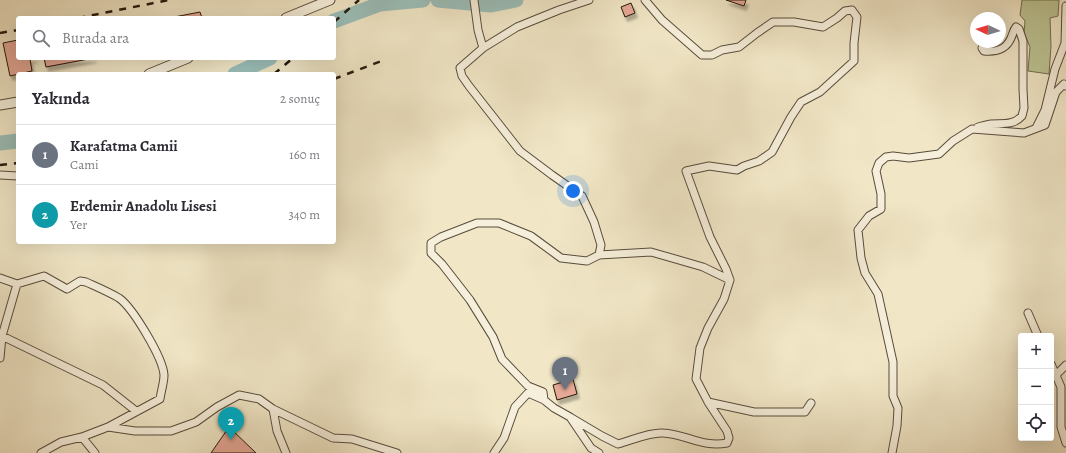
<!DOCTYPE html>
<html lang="tr">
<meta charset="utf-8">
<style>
:root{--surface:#fff;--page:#f7f7f7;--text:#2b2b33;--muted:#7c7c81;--line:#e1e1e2;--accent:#db2777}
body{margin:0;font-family:Alegreya,serif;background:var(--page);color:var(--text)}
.controls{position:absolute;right:12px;bottom:12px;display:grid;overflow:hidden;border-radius:4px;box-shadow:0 4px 16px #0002}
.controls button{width:36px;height:36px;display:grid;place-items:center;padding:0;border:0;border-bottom:1px solid var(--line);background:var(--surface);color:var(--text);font:20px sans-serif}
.compass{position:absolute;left:970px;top:12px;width:36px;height:36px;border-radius:50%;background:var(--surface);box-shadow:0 4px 16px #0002;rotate:274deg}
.you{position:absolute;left:573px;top:191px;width:14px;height:14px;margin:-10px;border:3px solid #fff;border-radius:50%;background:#1a73e8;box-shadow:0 0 0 6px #1a73e833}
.badge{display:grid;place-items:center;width:26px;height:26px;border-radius:50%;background:var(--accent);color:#fff;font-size:13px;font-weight:700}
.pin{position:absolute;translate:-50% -33px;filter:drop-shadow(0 1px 2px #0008)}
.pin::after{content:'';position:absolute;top:21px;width:14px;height:12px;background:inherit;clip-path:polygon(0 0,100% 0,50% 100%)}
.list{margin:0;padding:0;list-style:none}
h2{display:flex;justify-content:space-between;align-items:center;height:52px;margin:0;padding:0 16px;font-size:17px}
h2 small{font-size:13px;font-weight:400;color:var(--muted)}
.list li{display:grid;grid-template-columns:26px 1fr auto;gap:12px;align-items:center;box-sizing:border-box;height:60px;padding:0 16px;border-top:1px solid var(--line)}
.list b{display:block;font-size:15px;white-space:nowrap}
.list p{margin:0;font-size:13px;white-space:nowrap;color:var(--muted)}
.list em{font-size:13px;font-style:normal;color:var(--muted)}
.icon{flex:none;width:22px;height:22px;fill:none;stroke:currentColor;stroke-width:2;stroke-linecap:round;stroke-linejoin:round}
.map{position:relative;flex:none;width:1066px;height:453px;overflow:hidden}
.search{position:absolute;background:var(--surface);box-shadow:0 4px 16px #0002;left:16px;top:16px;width:320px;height:44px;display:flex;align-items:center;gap:10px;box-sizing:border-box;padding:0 14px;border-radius:4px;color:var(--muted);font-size:15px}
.panel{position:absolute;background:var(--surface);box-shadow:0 4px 16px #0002;left:16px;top:72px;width:320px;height:172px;border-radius:4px}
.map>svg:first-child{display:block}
</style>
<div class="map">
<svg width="1066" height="453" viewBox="0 0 1066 453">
<defs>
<filter id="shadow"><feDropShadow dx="2.5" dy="4.5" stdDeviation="1" flood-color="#0004"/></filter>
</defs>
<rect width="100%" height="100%" fill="#f1e7c7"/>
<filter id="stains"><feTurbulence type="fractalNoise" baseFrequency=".005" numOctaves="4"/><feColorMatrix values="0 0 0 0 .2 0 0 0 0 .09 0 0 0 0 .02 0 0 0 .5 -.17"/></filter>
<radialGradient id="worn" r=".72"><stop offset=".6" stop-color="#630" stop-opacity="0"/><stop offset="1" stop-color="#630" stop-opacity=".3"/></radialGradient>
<path fill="#bdc494" stroke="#716e50" d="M1022 0H1059L1058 16 1050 18 1051 46 1049 74 1028 71 1030 47 1024 33 1025 21 1020 15Z"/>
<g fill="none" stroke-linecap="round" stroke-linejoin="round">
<path stroke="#9bbfb9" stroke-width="15" d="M438 0 491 5 516 0
M334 21 380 4 423 0
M235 74 270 58
M0 143 18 141"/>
</g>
<path fill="#e6a997" stroke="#25180d" filter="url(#shadow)" d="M726 0H746L744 6Z
M631 3 635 13 625 17 621 7Z
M200 12 202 18H169Z
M18 40V58H35L30 59 32 71 10 76 3 43Z
M44 58H94L46 67Z
M573 379 577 394 557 400 553 385Z
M229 427 256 453H211Z"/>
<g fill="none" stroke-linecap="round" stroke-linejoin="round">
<g stroke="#584c3c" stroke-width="9">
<path id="minor" d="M474 0 478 30 483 48 517 27 559 10 589 0
M483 48 460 68 462 76 469 86 520 151 552 175 582 196 594 222 601 245 599 255 587 261 561 258 531 236 499 223H477L441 237 431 243V253L442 264 470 300 493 337 502 359 528 386 543 392 544 400
M978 127C982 126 986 125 991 124 1002 123 1013 126 1022 116L1024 108 1023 89V41L1019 29 1016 27C1013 31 1013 34 1011 38 1006 50 996 52 984 51L982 48
M1036 128 1045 110 1055 69 1065 43 1066 6
M0 175 18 176
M599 255 651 252 703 267 730 280
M0 278 17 284 44 276 67 289 80 281 86 282C97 287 109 292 119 298 133 308 163 358 164 375 164 383 161 391 160 399L108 427
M1028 313 1038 336
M0 335 103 385 136 411
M0 358 2 336 17 284
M1051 364 1061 387V427L1066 443
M1056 375 1066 365
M708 402 754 412H805L811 403
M273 409 277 431 286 453
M570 417 602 436 618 444C632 440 650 432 663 433 686 434 703 448 727 443L729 438 727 431 708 402 696 379 700 348 708 328 724 299 730 280 726 269 710 237 686 171 709 166 737 170 744 166 759 161 772 152 791 117 801 102 820 92 854 61V43L857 17 852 10 845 11 837 18 823 27 794 22H773L757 33 739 47 722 50 712 55H702L662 20 645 0
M82 437 95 453
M41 453 61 442 82 437 108 427 135 431H171L196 422 217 407 239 395 259 399 273 409 333 438 352 439 397 453
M494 453 504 438 515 407 528 393 544 400 554 408 570 417 591 448 599 453
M892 453 897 426 898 408 893 396V362L878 294 865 273 861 258 858 230 869 216 881 209V194L876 171 879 163 886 157 893 156 909 158 939 154 953 141 972 129 1024 133 1045 125 1056 92 1064 84 1066 86"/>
</g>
<g stroke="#584c3c" stroke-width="11">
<path id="tertiary" d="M286 18 330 0
M149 74 188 58
M0 105 18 102"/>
</g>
<use href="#minor" stroke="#f6efdb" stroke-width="7"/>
<use href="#tertiary" stroke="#f6efdb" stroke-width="9"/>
<path stroke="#25180d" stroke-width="2.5" stroke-dasharray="7 7" stroke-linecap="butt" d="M78 18 169 0
M334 22 359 0
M0 33 18 30
M274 74 293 58
M334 79 384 60
M0 165 18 163"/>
</g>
<rect width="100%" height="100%" filter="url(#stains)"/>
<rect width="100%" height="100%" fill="url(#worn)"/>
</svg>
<div class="controls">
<button>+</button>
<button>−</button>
<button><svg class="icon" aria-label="locate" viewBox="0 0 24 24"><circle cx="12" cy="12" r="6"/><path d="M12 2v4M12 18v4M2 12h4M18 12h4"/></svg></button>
</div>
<svg class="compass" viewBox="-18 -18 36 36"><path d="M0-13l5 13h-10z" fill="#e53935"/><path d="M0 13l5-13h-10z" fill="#7c7c81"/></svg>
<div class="you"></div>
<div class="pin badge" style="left:565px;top:390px;background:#6b7280">1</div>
<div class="pin badge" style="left:231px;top:440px;background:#0f9aa8">2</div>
<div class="search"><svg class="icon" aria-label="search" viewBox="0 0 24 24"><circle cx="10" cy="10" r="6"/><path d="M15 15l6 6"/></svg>Burada ara</div>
<section class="panel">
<h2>Yakında<small>2 sonuç</small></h2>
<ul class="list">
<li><span class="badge" style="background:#6b7280">1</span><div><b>Karafatma Camii</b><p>Cami</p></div><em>160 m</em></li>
<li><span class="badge" style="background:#0f9aa8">2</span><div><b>Erdemir Anadolu Lisesi</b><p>Yer</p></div><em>340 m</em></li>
</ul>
</section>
</div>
